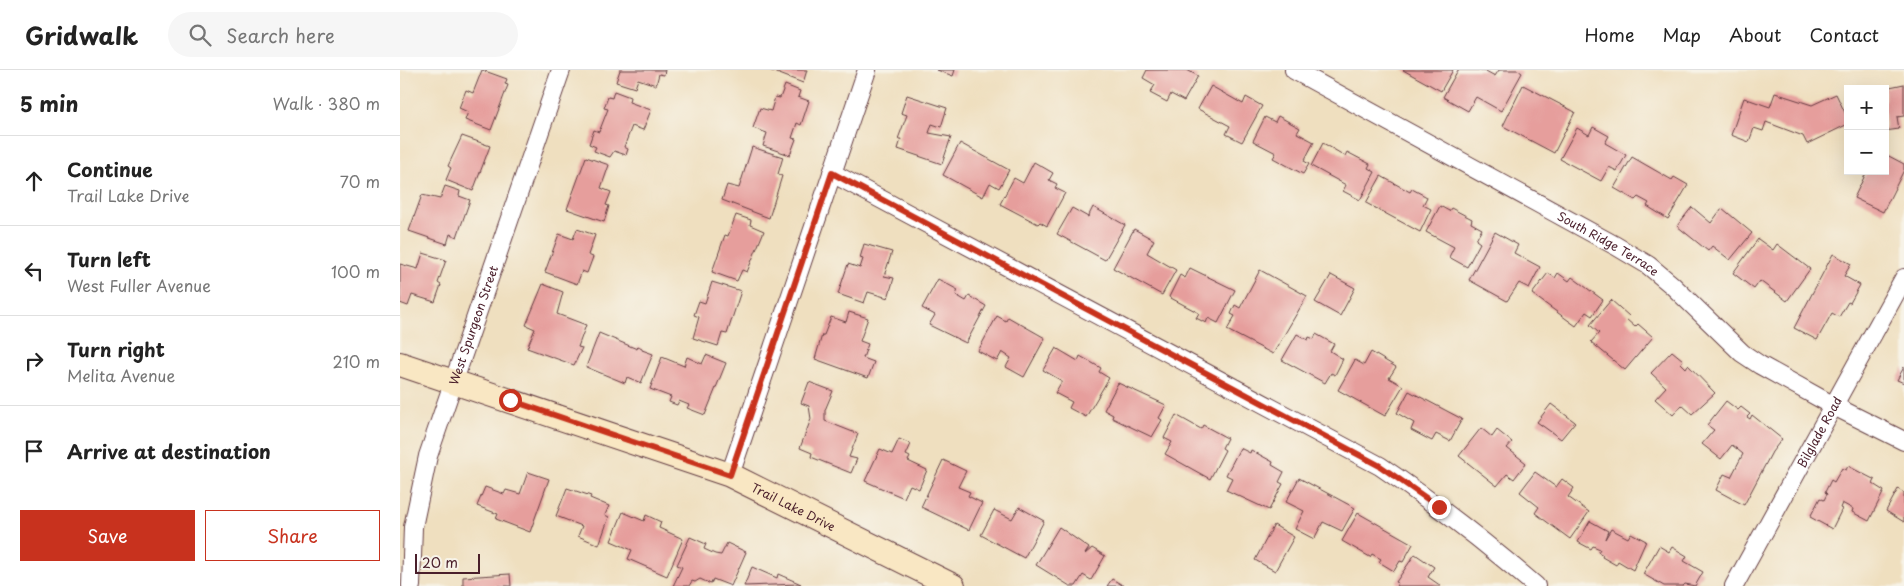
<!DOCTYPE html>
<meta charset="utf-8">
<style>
:root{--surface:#fff;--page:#f6f6f6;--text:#222;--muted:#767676;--line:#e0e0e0;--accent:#c8321e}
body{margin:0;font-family:"Playpen Sans",sans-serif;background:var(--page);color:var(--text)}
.controls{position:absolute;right:15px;top:15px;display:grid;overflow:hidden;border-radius:0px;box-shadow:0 5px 20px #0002}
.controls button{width:45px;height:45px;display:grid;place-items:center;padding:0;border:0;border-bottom:1px solid var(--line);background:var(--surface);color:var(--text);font:25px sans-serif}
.scale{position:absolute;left:15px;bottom:12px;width:65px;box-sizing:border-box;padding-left:5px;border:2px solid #4a1f2b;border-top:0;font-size:14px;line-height:18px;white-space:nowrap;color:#4a1f2b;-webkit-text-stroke:4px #f7f3e8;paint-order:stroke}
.stop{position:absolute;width:15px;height:15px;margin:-11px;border:4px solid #c8321e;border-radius:50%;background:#fff}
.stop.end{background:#c8321e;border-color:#fff;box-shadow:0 1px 5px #0008}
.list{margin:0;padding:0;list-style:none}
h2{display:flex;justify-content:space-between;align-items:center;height:65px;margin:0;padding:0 20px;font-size:21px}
h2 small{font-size:16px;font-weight:400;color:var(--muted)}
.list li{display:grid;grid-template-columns:32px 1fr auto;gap:15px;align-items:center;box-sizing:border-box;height:90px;padding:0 20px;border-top:1px solid var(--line)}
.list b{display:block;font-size:19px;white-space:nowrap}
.list p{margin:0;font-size:16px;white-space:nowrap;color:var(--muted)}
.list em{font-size:16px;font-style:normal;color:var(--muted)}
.actions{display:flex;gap:10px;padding:15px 20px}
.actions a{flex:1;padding:11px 0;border:1px solid var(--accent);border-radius:0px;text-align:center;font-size:18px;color:var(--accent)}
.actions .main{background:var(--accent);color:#fff}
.icon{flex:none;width:28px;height:28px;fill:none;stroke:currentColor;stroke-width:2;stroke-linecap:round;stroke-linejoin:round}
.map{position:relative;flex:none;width:1504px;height:516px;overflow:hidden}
header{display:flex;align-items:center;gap:30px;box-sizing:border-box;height:70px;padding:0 25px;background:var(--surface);border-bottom:1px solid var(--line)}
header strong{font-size:24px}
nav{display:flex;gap:28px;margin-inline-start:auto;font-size:18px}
.search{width:350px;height:45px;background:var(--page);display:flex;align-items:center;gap:12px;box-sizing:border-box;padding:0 18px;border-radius:28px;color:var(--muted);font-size:19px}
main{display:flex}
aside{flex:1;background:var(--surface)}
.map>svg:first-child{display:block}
</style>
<header>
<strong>Gridwalk</strong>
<div class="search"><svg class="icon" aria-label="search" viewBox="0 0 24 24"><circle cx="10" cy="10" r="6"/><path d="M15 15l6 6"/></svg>Search here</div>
<nav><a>Home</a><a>Map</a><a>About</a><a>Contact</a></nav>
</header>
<main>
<aside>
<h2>5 min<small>Walk · 380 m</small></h2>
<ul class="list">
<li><svg class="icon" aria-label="ahead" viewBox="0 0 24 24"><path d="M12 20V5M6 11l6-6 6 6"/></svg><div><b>Continue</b><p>Trail Lake Drive</p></div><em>70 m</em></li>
<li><svg class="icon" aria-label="left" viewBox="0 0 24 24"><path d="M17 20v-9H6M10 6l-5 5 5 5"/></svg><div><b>Turn left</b><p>West Fuller Avenue</p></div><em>100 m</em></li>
<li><svg class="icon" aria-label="right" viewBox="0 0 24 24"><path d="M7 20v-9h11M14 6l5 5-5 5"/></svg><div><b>Turn right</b><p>Melita Avenue</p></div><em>210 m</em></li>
<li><svg class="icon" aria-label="arrive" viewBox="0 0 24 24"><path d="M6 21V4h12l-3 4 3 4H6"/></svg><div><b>Arrive at destination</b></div></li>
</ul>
<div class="actions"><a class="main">Save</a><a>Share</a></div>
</aside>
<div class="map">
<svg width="1504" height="516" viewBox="0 0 1504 516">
<rect width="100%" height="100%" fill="#f7f3e8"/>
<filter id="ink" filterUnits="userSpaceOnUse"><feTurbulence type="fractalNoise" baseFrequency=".02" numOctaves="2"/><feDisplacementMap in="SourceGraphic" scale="10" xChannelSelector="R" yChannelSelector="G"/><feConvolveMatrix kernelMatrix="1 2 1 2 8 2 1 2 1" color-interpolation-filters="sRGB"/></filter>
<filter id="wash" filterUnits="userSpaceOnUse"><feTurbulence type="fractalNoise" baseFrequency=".0096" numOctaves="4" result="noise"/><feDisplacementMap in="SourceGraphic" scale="20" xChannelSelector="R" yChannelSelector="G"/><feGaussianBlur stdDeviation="1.12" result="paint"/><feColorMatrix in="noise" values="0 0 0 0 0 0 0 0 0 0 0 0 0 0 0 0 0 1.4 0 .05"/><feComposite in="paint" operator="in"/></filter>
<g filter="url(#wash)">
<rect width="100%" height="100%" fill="#efdfbf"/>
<g id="blocks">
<path fill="#e69e9c" d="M82 0 107 9 105 14 108 15 91 60 65 50 68 42 59 38 66 20 73 23Z
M220 0H265L264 5 259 4 256 15 238 9 235 18 216 12Z
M369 0H407L403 13Z
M537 0H555L553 6Z
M747 0H787L798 6 784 31 771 24 767 32 750 23 755 15 743 8Z
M1003 0H1053L1041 21Z
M1058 0H1084L1095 6 1099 0H1118L1122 3 1101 41 1076 27 1068 41 1043 27Z
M1504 14V46L1497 47 1499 59 1485 61V18Z
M385 15 400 21 398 27 409 31 401 55 397 53 392 68 396 69 390 85 363 76 367 63 353 58 360 38 371 41 375 27 380 28Z
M1123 15 1175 42 1154 83 1103 56Z
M811 16 843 34 846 27 862 36 842 72 826 64 830 56 798 39Z
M214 21 230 27 229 32 251 40 243 60 232 56 224 77 228 79 226 85 214 81 210 87 194 81 196 77 189 74 194 60 199 62 208 39 204 38 208 27 212 28Z
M1375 23 1412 35 1436 24 1448 49V54L1407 74 1403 66 1366 52 1363 61 1354 58 1349 72 1331 65 1344 28 1370 37Z
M507 25 547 38 541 57 532 54 529 63 551 67 542 94 498 79 501 69H498L507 45 501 43Z
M878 46 900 58 897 63 914 72 904 91 909 94 903 104 873 88 876 83 853 71 865 47 875 52Z
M1193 57 1209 66 1205 73 1226 85 1217 101 1209 97 1201 111 1160 89 1177 58 1189 65Z
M62 66 90 76 73 121 46 110 51 98 48 96Z
M560 73 609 100 599 118 590 113 583 127 543 105Z
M923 73 945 86 947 82 970 94 968 98 975 102 960 130 943 121 946 115 911 96Z
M352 77 383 87 378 104 382 106 369 148 322 130 327 115 339 118Z
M1485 84 1504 94V100L1483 142 1454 128 1467 101H1485Z
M186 87 209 95 201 118 211 122 206 135 209 136 204 152 167 139Z
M1232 87 1272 110 1274 107 1288 115 1268 149 1247 136 1249 133 1238 127 1235 130 1214 118Z
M634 92 653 103 649 110 657 114 655 118 665 123 647 156 640 152 638 154 600 134 614 108 623 113Z
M981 106 1010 122 1012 119 1027 127 1023 135 1031 139 1020 162 966 133Z
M45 116 60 121 59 126 70 130 57 167 50 164 47 174 9 161 22 125 40 129Z
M1040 136 1049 141 1051 138 1072 149 1071 153 1082 159 1076 170 1080 173 1067 197 1049 187 1054 177 1026 162Z
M693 137 725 155 705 190 657 164 672 138 688 147Z
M1292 137 1311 153 1322 138 1352 163 1330 190 1312 176 1308 181 1277 156Z
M336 145 351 150 350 155 364 161 347 202 342 200 337 211 312 202 325 165 328 166Z
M177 159 195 165 188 185 193 187 187 203 182 201 177 214 145 202 159 164 173 169Z
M734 159 754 170 747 183 776 200 762 225 713 198Z
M1095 162 1118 175 1114 183 1140 197 1129 218 1119 213 1107 231 1069 210Z
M1358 169 1373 180 1377 174 1410 199 1387 231 1360 211 1354 219 1333 203Z
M464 174 492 182 484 206 494 208 488 228 468 222 464 233 438 224 448 194 460 198 463 189 460 188Z
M23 183 46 190 38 213 41 215 35 232 12 225 8 236 0 233V194L18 199Z
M1433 184 1451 194 1444 206 1460 215 1450 233 1448 232 1439 247 1432 243 1417 270 1394 258Z
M790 198 835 220 818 253 808 248 806 253 796 248 799 243 769 227 780 205 785 208Z
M860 200 907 226 873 284 827 260 835 246 831 244 835 235 840 238Z
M1148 203 1155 208 1158 203 1169 211 1172 207 1203 230 1192 246 1186 242 1176 256 1132 224Z
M931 205 955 218 940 246 915 232Z
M538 209 558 220 556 225 566 231 569 226 586 236 566 273 529 255 535 245 522 238Z
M312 212 341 221 327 264 322 263 318 276 293 268 299 247 294 245 299 231 305 233Z
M143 214 163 222 157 244 186 255 178 277 182 278 174 295 127 278 135 259 126 255Z
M1211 230 1229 246 1226 249 1235 257 1238 254 1253 267 1225 300 1191 272 1199 263 1190 255Z
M449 242 468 248 460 271 468 274 463 288 474 292 468 308 415 289 422 265H424L431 247 446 252Z
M597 246 606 251 608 247 645 268 624 307 606 297 611 288 602 282 597 291 578 281Z
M199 263 237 279 238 276 242 278V280L253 284 241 313 227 307 225 313 186 297Z
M897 264 908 270 909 267 914 269 916 264 934 274 930 281 943 289 935 305 931 303 925 313 882 290Z
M656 278 678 291 680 286 701 298 699 302 709 308 686 347 669 338 672 332 655 323 662 311 643 300Z
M1272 281 1283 290 1281 293 1286 298 1288 295 1315 323 1292 344 1282 335 1273 345 1255 329 1266 317 1251 303Z
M971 282 996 297 989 308 1003 316 985 346 938 320 955 290 964 295Z
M306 285 326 293 305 345 287 338 289 335 279 331 277 335 269 332 271 327 250 319 262 287 284 296 287 287 302 294Z
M1504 297V313L1497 310Z
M409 312 433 321 425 340V351L458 364 449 387 457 389 451 403 411 387 412 383 400 378 411 349 409 336 401 333Z
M718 313 766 335 759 348 762 350 752 367 712 348 713 345 704 340Z
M1009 321 1062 349 1050 371 1036 364 1032 371 1011 360 1014 353 997 343Z
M1326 331 1338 340 1341 337 1350 344 1347 347 1350 349 1352 345 1382 369 1372 382 1344 435 1316 420 1324 404 1331 407 1343 384 1332 375 1321 389 1302 374 1314 360 1307 355Z
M1151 334 1175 352 1161 369 1137 352Z
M776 345 801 359 803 355 827 368 822 378 825 380 810 409 765 384 772 372 764 368Z
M1081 358 1092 367 1097 360 1112 372 1107 378 1126 393 1114 409 1107 404 1097 416 1059 386Z
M499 369 511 374 506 385 510 387 508 391 527 400 519 419 510 415 504 428 465 411 480 379 492 384Z
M840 378 850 383 851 380 873 392 872 395 884 402 879 412 883 414 869 440 826 420 832 408 826 405Z
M543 390 566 401 558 417 570 422 568 426 582 433 569 460 521 437Z
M1448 396 1475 410 1473 414 1484 421 1469 451 1452 442 1453 439 1442 433 1440 438 1442 439 1432 459 1410 447 1420 428 1424 430 1427 424 1425 422 1431 410 1434 412 1442 398 1446 400Z
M128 402 149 409 130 462 96 449 98 444 77 436 85 417 104 424 106 420 120 424Z
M1135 402 1156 417 1162 409 1174 418 1168 427 1189 442 1170 469 1135 443 1139 437 1120 422Z
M899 408 955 438 942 461 923 452 914 469 895 459 904 441 886 432Z
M167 418 191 426 190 428 209 436 205 445 209 447 199 475 178 466 182 456 156 446Z
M1498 419 1504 423V452L1486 441Z
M619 437 644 451 624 488 581 465 594 440 612 449Z
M223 442 244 451 246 445 261 452 259 458 283 469 267 506 228 489 232 480 211 471Z
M958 443 1013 474 1003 492 1000 491 994 501 979 492 981 489 972 484 970 487 942 471Z
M1190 451 1208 461 1205 469 1211 459 1228 468 1231 463 1246 471 1233 500 1218 491 1216 495 1202 487 1203 485 1198 482 1200 479 1193 476 1191 479 1178 472Z
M874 455 894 467 875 501 855 490Z
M659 457 689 478 685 484 692 478 705 486 691 510 683 505 676 516H670L636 495Z
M290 467 306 474 304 479 315 484 321 485 327 473 346 482 331 516 313 509 311 514 300 509 295 512 292 511 289 516H273L282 497 277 495Z
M1259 476 1269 482 1272 477 1287 486 1284 491 1303 502 1295 516 1285 514 1283 516H1264L1243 504Z
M1015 484 1034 497 1028 507 1041 516H996L998 513 996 512Z
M352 497 377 508 378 504 401 514 344 516Z
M110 504 111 516H63V507Z
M712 509 724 516H707Z"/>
</g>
</g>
<g filter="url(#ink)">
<use href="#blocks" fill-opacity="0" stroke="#633c41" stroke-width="1"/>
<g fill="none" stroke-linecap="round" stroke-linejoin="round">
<g stroke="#633c41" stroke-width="20">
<g id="street">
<path id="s1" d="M894 0 1216 176 1248 195 1272 215 1342 283 1360 295 1434 336 1504 371"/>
<path d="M432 103 980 396C1035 433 1086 473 1136 516"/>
<path d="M330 405 467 0"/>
<path id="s2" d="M11 516 13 457 28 386 161 0"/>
<path id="s3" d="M1334 516 1504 208"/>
</g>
</g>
<g stroke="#633c41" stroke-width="26">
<g id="secondary">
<path id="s4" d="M0 294 330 405 553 516"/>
</g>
</g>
<use href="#street" stroke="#fff" stroke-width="18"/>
<use href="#secondary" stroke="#f9e7c3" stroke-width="24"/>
</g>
</g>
<g fill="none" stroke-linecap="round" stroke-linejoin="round" filter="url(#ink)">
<path stroke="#c8321e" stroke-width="6" d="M110 330 330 405 432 103 980 396 1039 437"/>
</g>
<g text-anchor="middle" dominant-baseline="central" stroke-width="4" stroke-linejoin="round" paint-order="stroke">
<g font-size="12" fill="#4a1f2b" stroke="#f7f3e8">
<text stroke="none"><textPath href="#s1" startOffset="359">South Ridge Terrace</textPath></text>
<text stroke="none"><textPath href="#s2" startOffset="270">West Spurgeon Street</textPath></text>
<text stroke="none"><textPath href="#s3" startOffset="176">Bilglade Road</textPath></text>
<text stroke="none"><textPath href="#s4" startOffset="419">Trail Lake Drive</textPath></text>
</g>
</g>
</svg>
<div class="controls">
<button>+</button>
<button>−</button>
</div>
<div class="scale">20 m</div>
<div class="stop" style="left:110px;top:330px"></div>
<div class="stop end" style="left:1039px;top:437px"></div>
</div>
</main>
